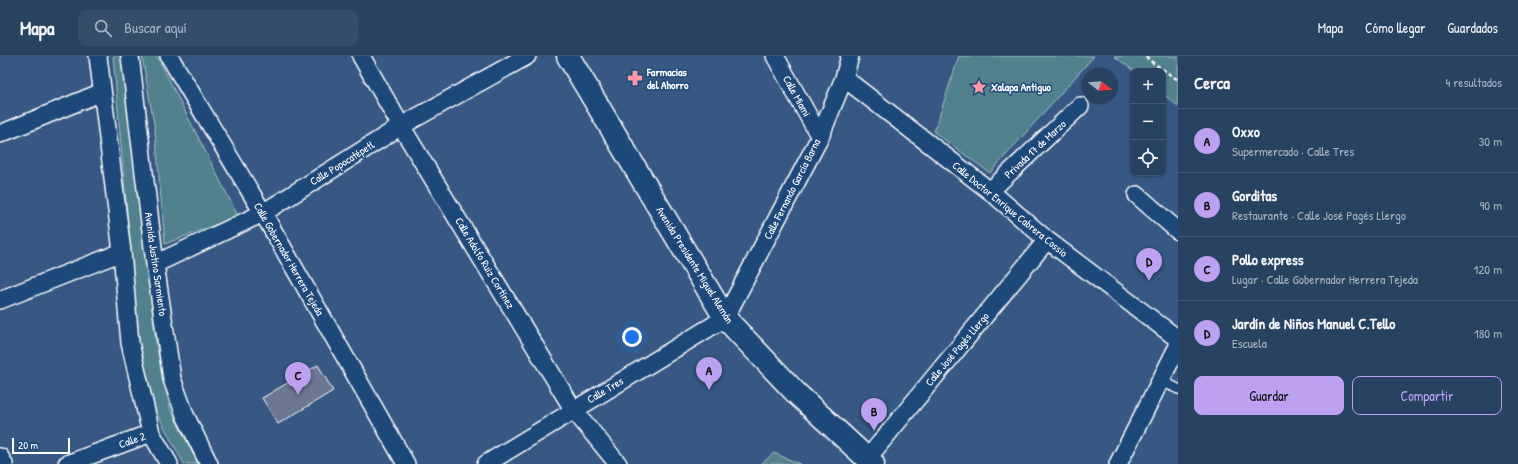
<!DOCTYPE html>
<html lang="es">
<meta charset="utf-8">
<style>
:root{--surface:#284262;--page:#344d6b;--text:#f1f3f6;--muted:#a5b0be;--line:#445b77;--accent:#bca0f2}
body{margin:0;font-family:"Patrick Hand",sans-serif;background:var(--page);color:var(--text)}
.controls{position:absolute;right:12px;top:12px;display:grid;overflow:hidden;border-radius:8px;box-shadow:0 1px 3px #0004}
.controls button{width:36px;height:36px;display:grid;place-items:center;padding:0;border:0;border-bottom:1px solid var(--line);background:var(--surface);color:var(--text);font:20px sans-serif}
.compass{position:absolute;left:1082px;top:12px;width:36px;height:36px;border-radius:50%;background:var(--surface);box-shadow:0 1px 3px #0004;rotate:107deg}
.scale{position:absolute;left:12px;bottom:10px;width:58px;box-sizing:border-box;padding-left:4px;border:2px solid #fff;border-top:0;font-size:11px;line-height:14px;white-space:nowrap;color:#fff;-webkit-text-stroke:3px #1f4a7a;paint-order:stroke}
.you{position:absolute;left:632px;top:281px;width:14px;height:14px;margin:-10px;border:3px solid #fff;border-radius:50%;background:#1a73e8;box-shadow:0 0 0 6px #1a73e833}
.badge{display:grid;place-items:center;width:26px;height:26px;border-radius:50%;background:var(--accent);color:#111;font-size:13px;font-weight:700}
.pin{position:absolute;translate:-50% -33px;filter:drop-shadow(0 1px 2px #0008)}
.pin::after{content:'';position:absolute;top:21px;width:14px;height:12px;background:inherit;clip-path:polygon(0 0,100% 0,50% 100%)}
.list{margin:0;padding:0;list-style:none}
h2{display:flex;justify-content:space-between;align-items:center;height:52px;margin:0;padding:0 16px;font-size:17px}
h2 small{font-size:13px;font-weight:400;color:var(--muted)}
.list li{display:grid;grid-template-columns:26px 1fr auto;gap:12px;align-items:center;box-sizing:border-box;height:64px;padding:0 16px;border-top:1px solid var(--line)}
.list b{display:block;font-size:15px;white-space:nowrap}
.list p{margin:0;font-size:13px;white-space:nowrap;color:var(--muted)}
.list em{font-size:13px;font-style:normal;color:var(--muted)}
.actions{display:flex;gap:8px;padding:12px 16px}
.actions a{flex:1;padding:9px 0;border:1px solid var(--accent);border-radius:8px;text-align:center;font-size:14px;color:var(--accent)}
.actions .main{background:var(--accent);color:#111}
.icon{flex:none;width:22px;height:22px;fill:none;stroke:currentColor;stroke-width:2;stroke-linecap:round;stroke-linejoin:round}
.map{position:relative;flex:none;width:1178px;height:408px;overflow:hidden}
header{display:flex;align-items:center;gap:24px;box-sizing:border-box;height:56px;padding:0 20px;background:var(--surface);border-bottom:1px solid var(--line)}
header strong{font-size:19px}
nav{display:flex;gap:22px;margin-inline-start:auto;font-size:14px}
.search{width:280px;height:36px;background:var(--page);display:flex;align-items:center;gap:10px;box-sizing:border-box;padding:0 14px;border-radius:8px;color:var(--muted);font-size:15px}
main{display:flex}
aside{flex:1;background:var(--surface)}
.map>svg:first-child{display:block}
</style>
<header>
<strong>Mapa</strong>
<div class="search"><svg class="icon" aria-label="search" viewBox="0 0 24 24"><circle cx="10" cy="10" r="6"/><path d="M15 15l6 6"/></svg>Buscar aquí</div>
<nav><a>Mapa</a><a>Cómo llegar</a><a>Guardados</a></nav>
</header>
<main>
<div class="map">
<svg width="1178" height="408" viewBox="0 0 1178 408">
<rect width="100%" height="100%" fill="#365882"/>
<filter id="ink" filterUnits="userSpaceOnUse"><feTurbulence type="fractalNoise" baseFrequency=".025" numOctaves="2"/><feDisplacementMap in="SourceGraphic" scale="8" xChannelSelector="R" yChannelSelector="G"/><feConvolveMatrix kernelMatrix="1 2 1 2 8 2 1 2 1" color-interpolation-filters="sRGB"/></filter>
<g filter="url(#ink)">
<path fill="#51818c" stroke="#a8c0c6" d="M113 0H125L156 288 170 352 198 408H184L156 356 139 290Z
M142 0H157L238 160 165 188 155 74Z
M959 0H1094L990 117 934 76Z
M1114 0H1178V50L1163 38V15H1134Z
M774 397 800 408H761Z"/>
<path fill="#6c7793" stroke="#fff" d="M318 309 333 335 278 368 262 342Z"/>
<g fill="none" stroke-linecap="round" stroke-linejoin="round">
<g stroke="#fff" stroke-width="12">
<path id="lane" d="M1160 324 1178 333"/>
</g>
<g stroke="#fff" stroke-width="20">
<path id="street" d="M98 0 122 196 130 287 151 377 169 408
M130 0 155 208 172 323 185 359 209 408
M169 0 263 157 406 408
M361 0 401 70 573 353 618 408
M775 0 820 81
M844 22 990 135 1047 184 1178 283
M0 78 102 36
M990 135 1080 50
M1137 139 1178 175
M155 208 263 157 401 70 527 0
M0 244 122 196
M0 401 4 408
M867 403 1047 184
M67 408 151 377
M486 408 725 262 820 81 844 22 850 0
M1118 408 1178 290"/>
</g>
<g stroke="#fff" stroke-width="25">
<path id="secondary" d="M568 0 725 262 797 338 873 408"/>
</g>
<path stroke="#fff" stroke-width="2.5" stroke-dasharray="4 3" stroke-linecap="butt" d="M1146 0 1149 4 1178 24"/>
<use href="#lane" stroke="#1f4a7a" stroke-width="9"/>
<use href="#street" stroke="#1f4a7a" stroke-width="17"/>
<use href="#secondary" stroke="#1f4a7a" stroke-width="22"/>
</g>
</g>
<defs>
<g id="pharmacy-bare" transform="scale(1.2)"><path d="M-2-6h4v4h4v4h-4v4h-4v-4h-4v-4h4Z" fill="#ff9aa2" stroke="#1f4a7a" stroke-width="2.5" paint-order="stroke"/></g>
<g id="sight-bare" transform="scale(1.2)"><path d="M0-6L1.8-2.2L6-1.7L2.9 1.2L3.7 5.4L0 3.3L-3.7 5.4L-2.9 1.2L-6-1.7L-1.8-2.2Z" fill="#ff9aa2" stroke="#1f4a7a" stroke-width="2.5" paint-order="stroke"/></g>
</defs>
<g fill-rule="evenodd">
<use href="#pharmacy-bare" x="635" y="22"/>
<use href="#sight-bare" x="979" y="31"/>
</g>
<g text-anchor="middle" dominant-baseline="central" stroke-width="3" stroke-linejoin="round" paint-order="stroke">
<g font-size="11" font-weight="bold" fill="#fff" stroke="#1f4a7a" text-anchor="start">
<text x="647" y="16">Farmacias<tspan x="647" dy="13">del Ahorro</tspan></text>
<text x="991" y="31">Xalapa Antiguo</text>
</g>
<g font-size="11" fill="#fff" stroke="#1f4a7a">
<text transform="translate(797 40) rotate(61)">Calle Miami</text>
<text transform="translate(1035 93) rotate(-43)">Privada 17 de Marzo</text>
<text transform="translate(342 107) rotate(-32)">Calle Popocatépetl</text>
<text transform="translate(792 133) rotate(-63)">Calle Fernando García Barna</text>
<text transform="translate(1010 153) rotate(39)">Calle Doctor Enrique Cabrera Cossio</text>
<text transform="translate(289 203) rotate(60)">Calle Gobernador Herrera Tejeda</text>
<text transform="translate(485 207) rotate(59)">Calle Adolfo Ruiz Cortínez</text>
<text transform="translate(156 208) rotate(82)">Avenida Justino Sarmiento</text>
<text transform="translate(695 209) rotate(58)">Avenida Presidente Miguel Alemán</text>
<text transform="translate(957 293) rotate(-50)">Calle José Pagés Llergo</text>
<text transform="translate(605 334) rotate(-31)">Calle Tres</text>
<text transform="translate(132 384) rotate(-20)">Calle 2</text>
</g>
</g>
</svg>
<div class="controls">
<button>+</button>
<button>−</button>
<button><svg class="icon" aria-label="locate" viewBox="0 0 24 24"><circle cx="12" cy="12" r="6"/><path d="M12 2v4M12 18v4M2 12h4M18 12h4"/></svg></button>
</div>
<svg class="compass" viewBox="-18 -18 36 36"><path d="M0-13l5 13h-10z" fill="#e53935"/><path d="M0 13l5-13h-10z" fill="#a5b0be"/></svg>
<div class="scale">20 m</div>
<div class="you"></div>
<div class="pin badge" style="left:709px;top:334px">A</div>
<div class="pin badge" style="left:874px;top:375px">B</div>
<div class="pin badge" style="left:298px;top:339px">C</div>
<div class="pin badge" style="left:1149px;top:225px">D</div>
</div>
<aside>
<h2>Cerca<small>4 resultados</small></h2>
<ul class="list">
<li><span class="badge">A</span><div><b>Oxxo</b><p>Supermercado · Calle Tres</p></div><em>30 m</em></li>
<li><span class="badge">B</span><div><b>Gorditas</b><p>Restaurante · Calle José Pagés Llergo</p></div><em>90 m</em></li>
<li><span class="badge">C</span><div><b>Pollo express</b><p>Lugar · Calle Gobernador Herrera Tejeda</p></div><em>120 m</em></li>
<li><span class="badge">D</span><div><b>Jardín de Niños Manuel C.Tello</b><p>Escuela</p></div><em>180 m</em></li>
</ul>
<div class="actions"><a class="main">Guardar</a><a>Compartir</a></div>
</aside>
</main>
